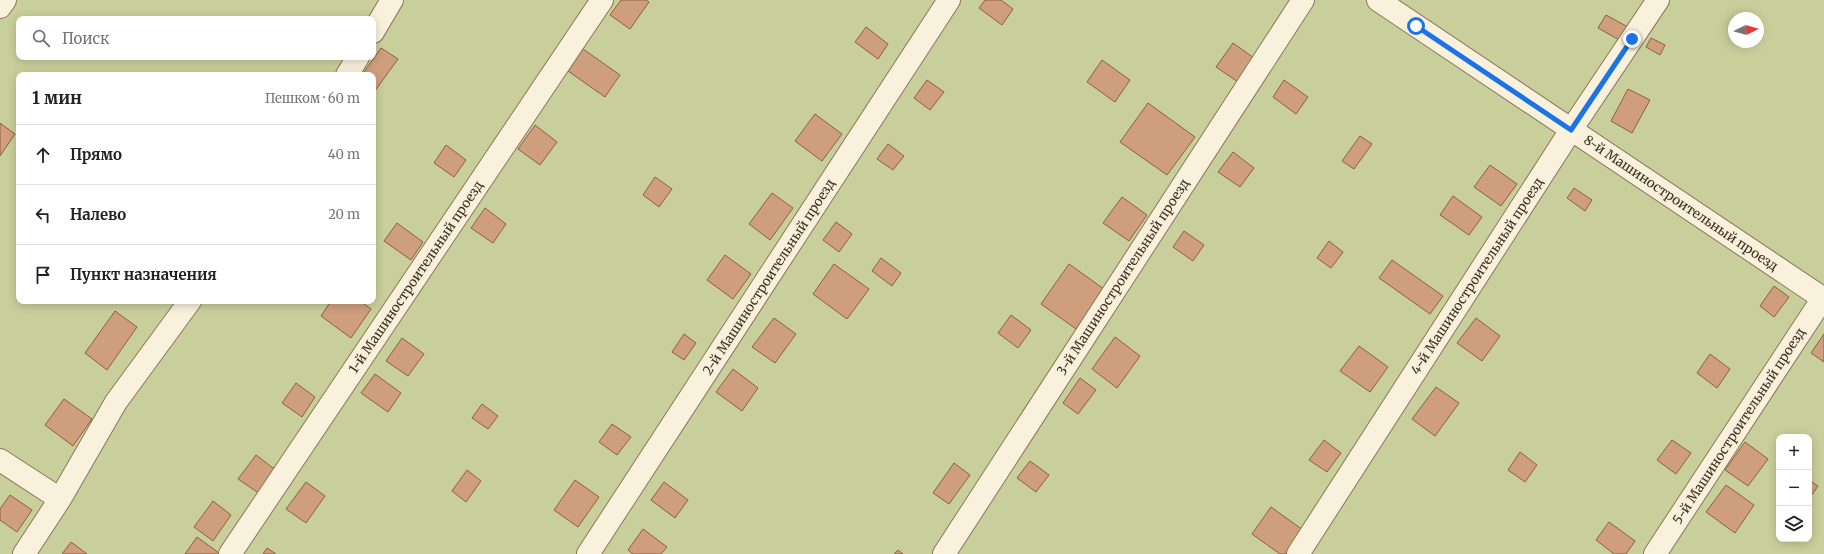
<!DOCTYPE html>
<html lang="ru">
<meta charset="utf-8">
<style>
:root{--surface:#fff;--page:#f6f6f6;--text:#222;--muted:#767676;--line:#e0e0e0}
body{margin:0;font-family:Merriweather,serif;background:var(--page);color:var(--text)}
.controls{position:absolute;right:12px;bottom:12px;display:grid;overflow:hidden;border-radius:8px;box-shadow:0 2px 10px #0003}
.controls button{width:36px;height:36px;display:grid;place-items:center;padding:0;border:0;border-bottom:1px solid var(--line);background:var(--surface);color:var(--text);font:20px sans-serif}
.compass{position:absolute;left:1728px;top:12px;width:36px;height:36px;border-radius:50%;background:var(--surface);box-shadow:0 2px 10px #0003;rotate:85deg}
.stop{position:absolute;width:12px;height:12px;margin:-9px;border:3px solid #1a73e8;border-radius:50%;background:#fff}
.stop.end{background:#1a73e8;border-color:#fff;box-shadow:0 1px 4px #0008}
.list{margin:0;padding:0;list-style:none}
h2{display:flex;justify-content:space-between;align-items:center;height:52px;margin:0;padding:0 16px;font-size:17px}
h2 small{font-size:13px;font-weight:400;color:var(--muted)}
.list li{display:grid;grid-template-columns:26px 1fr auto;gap:12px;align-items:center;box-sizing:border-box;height:60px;padding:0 16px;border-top:1px solid var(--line)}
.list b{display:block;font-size:15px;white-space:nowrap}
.list em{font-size:13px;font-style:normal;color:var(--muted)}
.icon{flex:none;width:22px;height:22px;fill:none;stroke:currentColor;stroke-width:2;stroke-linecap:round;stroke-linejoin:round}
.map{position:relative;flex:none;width:1824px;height:554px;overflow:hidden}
.search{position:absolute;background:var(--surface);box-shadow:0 2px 10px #0003;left:16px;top:16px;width:360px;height:44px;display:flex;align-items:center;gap:10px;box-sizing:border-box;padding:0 14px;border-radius:8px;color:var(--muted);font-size:15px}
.panel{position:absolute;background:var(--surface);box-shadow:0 2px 10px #0003;left:16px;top:72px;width:360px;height:232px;border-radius:8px}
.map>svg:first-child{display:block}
</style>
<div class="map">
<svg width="1824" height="554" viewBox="0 0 1824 554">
<rect width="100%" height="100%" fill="#f0e4c8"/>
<path fill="#c9cf9b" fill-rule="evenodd" d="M0 0H1824V554H0ZM1734 18H1758V42H1734ZM19 19H373V57H19ZM19 75H373V301H19ZM1779 437H1809V539H1779Z"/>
<path fill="#cf9f7d" stroke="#8d5f41" d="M621 0H646L649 2 630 29 610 15Z
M985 0H1001L1013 9 1002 25 979 8Z
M1606 15 1628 27 1621 41 1598 28Z
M866 27 888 44 878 59 855 42Z
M1651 38 1665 45 1660 55 1646 47Z
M1233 43 1254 58 1238 82 1216 67Z
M381 48 398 59 374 92 373 75H362Z
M583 49 620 75 605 97 568 71Z
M1102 60 1130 80 1115 102 1087 82Z
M927 80 944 92 930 110 914 98Z
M1284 80 1308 97 1296 114 1273 97Z
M1628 89 1650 100 1632 133 1611 121Z
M1148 103 1195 137 1167 175 1120 142Z
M815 114 842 134 822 161 795 141Z
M0 123 15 134 0 156Z
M535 125 557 142 540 165 518 149Z
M1360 136 1372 144 1354 169 1342 161Z
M888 144 904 156 893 170 877 159Z
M446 145 466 160 454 177 434 163Z
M1233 152 1254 168 1240 187 1218 172Z
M1490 165 1517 184 1501 206 1474 187Z
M655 177 672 189 659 207 643 195Z
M1574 188 1592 200 1585 211 1567 198Z
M772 193 793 208 770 240 749 224Z
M1453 196 1482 217 1469 235 1440 215Z
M1122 197 1147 215 1129 241 1103 223Z
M485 208 506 224 493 243 471 228Z
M836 222 852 234 839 252 823 240Z
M397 223 423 242 411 260 384 241Z
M1184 231 1204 245 1193 261 1173 247Z
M1329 241 1343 252 1331 268 1317 258Z
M725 255 751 274 733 299 707 280Z
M881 258 901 273 892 286 872 271Z
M1392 260 1443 296 1430 314 1379 278Z
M834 264 869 289 847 319 813 294Z
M1069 264 1104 289 1076 329 1041 304Z
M1774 286 1789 297 1774 317 1760 306Z
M331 301H360L371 309 351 338 321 316Z
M115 311 137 327 107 370 85 353Z
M1011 315 1031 330 1018 348 998 333Z
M774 318 796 334 775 363 752 347Z
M1476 318 1500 336 1482 361 1457 343Z
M684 334 696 343 684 360 672 352Z
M1824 334V362L1811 353Z
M1115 337 1140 356 1117 388 1092 369Z
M402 338 424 354 408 376 386 361Z
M1359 346 1388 367 1370 392 1340 371Z
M1710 354 1730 369 1717 388 1697 373Z
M733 369 758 388 742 411 716 392Z
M375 374 401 393 388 412 361 393Z
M1080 378 1096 390 1078 414 1063 403Z
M296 383 315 397 302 417 282 403Z
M1436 387 1459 403 1435 436 1412 419Z
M64 399 92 419 73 446 45 425Z
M482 404 498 416 488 429 472 418Z
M612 424 631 437 617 455 599 442Z
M1324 440 1341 453 1327 472 1309 460Z
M1672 440 1691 453 1676 474 1657 460Z
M1745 442 1768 459 1748 486 1725 470Z
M1520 452 1537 465 1525 482 1508 470Z
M256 455 277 471 260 494 238 479Z
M1030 461 1049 475 1036 492 1017 478Z
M954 463 970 475 949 504 933 493Z
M467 470 481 481 466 502 452 491Z
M575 480 599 497 578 527 554 510Z
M1809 480 1818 486 1809 499Z
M306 482 325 496 306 523 286 509Z
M664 482 688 500 675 518 651 500Z
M1726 485 1754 505 1735 533 1706 512Z
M10 495 32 510 17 532 0 520V509Z
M213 501 231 515 213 541 194 527Z
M1271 507 1303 530 1286 554H1280L1252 534Z
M1609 522 1635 541 1626 554H1614L1596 540Z
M643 529 667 547 661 554H633L628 550Z
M197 537 219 553 218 554H185Z
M71 542 87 554H62Z
M267 548 276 554H263Z
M898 550 903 554H894Z"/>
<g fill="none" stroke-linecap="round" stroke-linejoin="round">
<g stroke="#8d765c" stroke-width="24">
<path id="minor" d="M1378 0 1824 299
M0 7 5 0
M373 32 392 0
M347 75 358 57
M0 460 60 499
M24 554 60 499 116 402 190 301
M230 554 602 0
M588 554 949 0
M944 554 1303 0
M1298 554 1571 130 1658 0
M1655 554 1823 298"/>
</g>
<use href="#minor" stroke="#faf1dc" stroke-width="22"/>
</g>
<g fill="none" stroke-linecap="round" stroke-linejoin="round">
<path stroke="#1a73e8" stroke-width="5" d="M1416 26 1571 130 1632 39"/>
</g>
<g text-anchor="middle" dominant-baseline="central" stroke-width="3" stroke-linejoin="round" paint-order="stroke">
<g font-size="13" fill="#3d2e20" stroke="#f7eed8">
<text transform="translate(1681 203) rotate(34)">8-й Машиностроительный проезд</text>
<text transform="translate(1477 276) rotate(-57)">4-й Машиностроительный проезд</text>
<text transform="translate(416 277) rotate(-56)">1-й Машиностроительный проезд</text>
<text transform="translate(769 277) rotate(-57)">2-й Машиностроительный проезд</text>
<text transform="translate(1123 277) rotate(-57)">3-й Машиностроительный проезд</text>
<text transform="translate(1739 426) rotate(-57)">5-й Машиностроительный проезд</text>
</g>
</g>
</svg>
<div class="controls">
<button>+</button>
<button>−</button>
<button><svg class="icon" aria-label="layers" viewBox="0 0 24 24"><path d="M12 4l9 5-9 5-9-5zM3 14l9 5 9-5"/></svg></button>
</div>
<svg class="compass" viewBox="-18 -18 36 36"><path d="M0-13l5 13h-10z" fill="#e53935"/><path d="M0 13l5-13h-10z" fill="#767676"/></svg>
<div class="stop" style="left:1416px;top:26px"></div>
<div class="stop end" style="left:1632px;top:39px"></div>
<div class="search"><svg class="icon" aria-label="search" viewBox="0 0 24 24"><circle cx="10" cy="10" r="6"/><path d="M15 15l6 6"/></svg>Поиск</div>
<section class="panel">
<h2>1 мин<small>Пешком · 60 m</small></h2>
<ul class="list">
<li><svg class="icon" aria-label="ahead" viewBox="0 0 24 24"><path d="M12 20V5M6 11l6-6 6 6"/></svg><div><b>Прямо</b></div><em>40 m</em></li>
<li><svg class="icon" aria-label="left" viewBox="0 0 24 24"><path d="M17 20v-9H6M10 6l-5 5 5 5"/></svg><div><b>Налево</b></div><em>20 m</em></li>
<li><svg class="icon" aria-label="arrive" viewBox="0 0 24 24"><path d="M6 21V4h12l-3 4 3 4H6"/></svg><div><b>Пункт назначения</b></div></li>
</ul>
</section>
</div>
